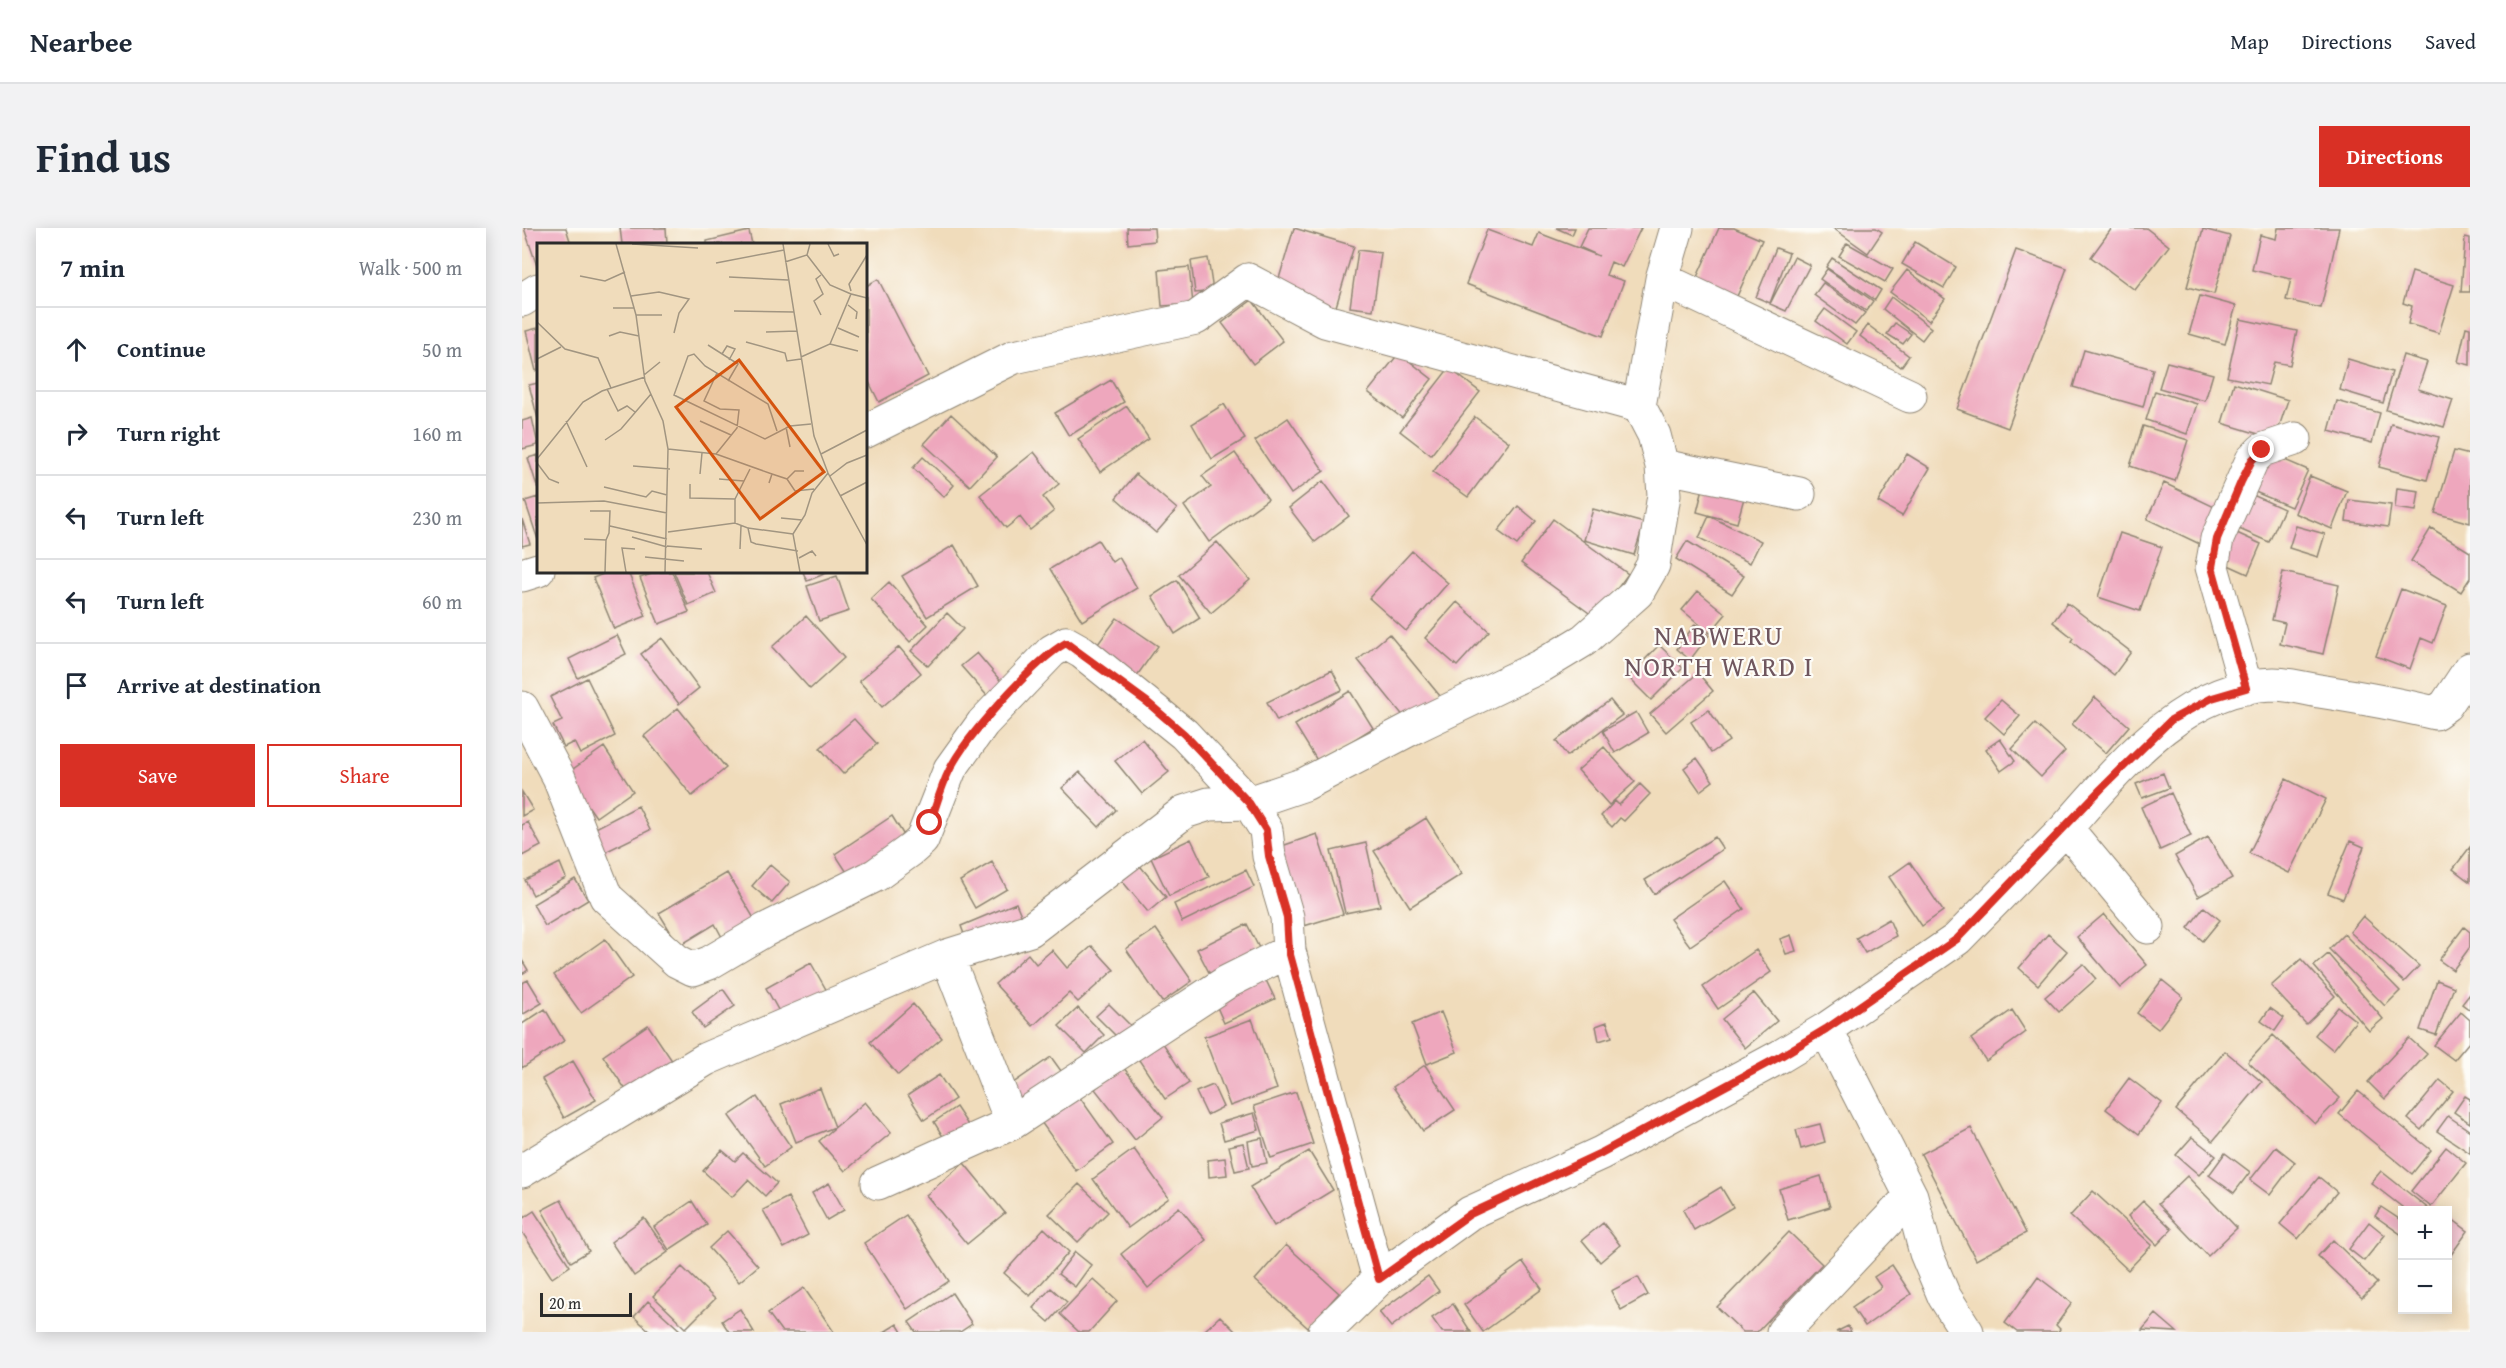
<!DOCTYPE html>
<meta charset="utf-8">
<style>
:root{--surface:#fff;--page:#f2f2f3;--text:#1f2937;--muted:#747a83;--line:#e0e1e3;--accent:#d93025}
body{margin:0;font-family:"Gentium Book Plus",serif;background:var(--page);color:var(--text)}
.controls{position:absolute;right:18px;bottom:18px;display:grid;overflow:hidden;border-radius:0px;box-shadow:0 3px 15px #0003}
.controls button{width:54px;height:54px;display:grid;place-items:center;padding:0;border:0;border-bottom:2px solid var(--line);background:var(--surface);color:var(--text);font:30px sans-serif}
.scale{position:absolute;left:18px;bottom:15px;width:92px;box-sizing:border-box;padding-left:6px;border:3px solid #2b2b2b;border-top:0;font-size:16px;line-height:21px;white-space:nowrap;color:#2b2b2b;-webkit-text-stroke:4px #fdfcf7;paint-order:stroke}
.stop{position:absolute;width:18px;height:18px;margin:-14px;border:4px solid #d93025;border-radius:50%;background:#fff}
.stop.end{background:#d93025;border-color:#fff;box-shadow:0 2px 6px #0008}
.list{margin:0;padding:0;list-style:none}
h2{display:flex;justify-content:space-between;align-items:center;height:78px;margin:0;padding:0 24px;font-size:26px}
h2 small{font-size:20px;font-weight:400;color:var(--muted)}
.list li{display:grid;grid-template-columns:39px 1fr auto;gap:18px;align-items:center;box-sizing:border-box;height:84px;padding:0 24px;border-top:2px solid var(--line)}
.list b{display:block;font-size:22px;white-space:nowrap}
.list em{font-size:20px;font-style:normal;color:var(--muted)}
.actions{display:flex;gap:12px;padding:18px 24px}
.actions a{flex:1;padding:14px 0;border:2px solid var(--accent);border-radius:0px;text-align:center;font-size:21px;color:var(--accent)}
.actions .main{background:var(--accent);color:#fff}
.icon{flex:none;width:33px;height:33px;fill:none;stroke:currentColor;stroke-width:2;stroke-linecap:round;stroke-linejoin:round}
.map{position:relative;flex:none;width:1948px;height:1104px;overflow:hidden;border-radius:0px}
header{display:flex;align-items:center;gap:36px;box-sizing:border-box;height:84px;padding:0 30px;background:var(--surface);border-bottom:2px solid var(--line)}
header strong{font-size:28px}
nav{display:flex;gap:33px;margin-inline-start:auto;font-size:21px}
.intro{display:flex;align-items:center;justify-content:space-between;box-sizing:border-box;height:144px;padding:0 36px}
h1{margin:0;font-size:42px}
.button{padding:15px 27px;border-radius:0px;background:var(--accent);color:#fff;font-size:21px;font-weight:700}
main{display:flex;gap:36px;padding:0 36px}
aside{flex:1;background:var(--surface);border-radius:0px;box-shadow:0 3px 15px #0003}
.map>svg:first-child{display:block}
</style>
<header>
<strong>Nearbee</strong>
<nav><a>Map</a><a>Directions</a><a>Saved</a></nav>
</header>
<div class="intro"><h1>Find us</h1><a class="button">Directions</a></div>
<main>
<aside>
<h2>7 min<small>Walk · 500 m</small></h2>
<ul class="list">
<li><svg class="icon" aria-label="ahead" viewBox="0 0 24 24"><path d="M12 20V5M6 11l6-6 6 6"/></svg><div><b>Continue</b></div><em>50 m</em></li>
<li><svg class="icon" aria-label="right" viewBox="0 0 24 24"><path d="M7 20v-9h11M14 6l5 5-5 5"/></svg><div><b>Turn right</b></div><em>160 m</em></li>
<li><svg class="icon" aria-label="left" viewBox="0 0 24 24"><path d="M17 20v-9H6M10 6l-5 5 5 5"/></svg><div><b>Turn left</b></div><em>230 m</em></li>
<li><svg class="icon" aria-label="left" viewBox="0 0 24 24"><path d="M17 20v-9H6M10 6l-5 5 5 5"/></svg><div><b>Turn left</b></div><em>60 m</em></li>
<li><svg class="icon" aria-label="arrive" viewBox="0 0 24 24"><path d="M6 21V4h12l-3 4 3 4H6"/></svg><div><b>Arrive at destination</b></div></li>
</ul>
<div class="actions"><a class="main">Save</a><a>Share</a></div>
</aside>
<div class="map">
<svg width="1948" height="1104" viewBox="0 0 1948 1104">
<rect width="100%" height="100%" fill="#fdfcf7"/>
<filter id="ink" filterUnits="userSpaceOnUse"><feTurbulence type="fractalNoise" baseFrequency=".0167" numOctaves="2"/><feDisplacementMap in="SourceGraphic" scale="12" xChannelSelector="R" yChannelSelector="G"/><feConvolveMatrix kernelMatrix="1 2 1 2 8 2 1 2 1" color-interpolation-filters="sRGB"/></filter>
<filter id="wash" filterUnits="userSpaceOnUse"><feTurbulence type="fractalNoise" baseFrequency=".008" numOctaves="4" result="noise"/><feDisplacementMap in="SourceGraphic" scale="24" xChannelSelector="R" yChannelSelector="G"/><feGaussianBlur stdDeviation="1.35" result="paint"/><feColorMatrix in="noise" values="0 0 0 0 0 0 0 0 0 0 0 0 0 0 0 0 0 1.4 0 .05"/><feComposite in="paint" operator="in"/></filter>
<g filter="url(#wash)">
<rect width="100%" height="100%" fill="#f0dcbb"/>
<g id="blocks">
<path fill="#eea7bd" d="M2 0H44L49 16H16V41Z
M98 0H144L145 15 100 16Z
M605 0H632L633 13 606 16Z
M772 0 832 18 813 82 753 64Z
M1034 0H1053L1050 7Z
M1066 0H1119L1100 39 1089 34 1084 47 1102 53 1081 108 944 56 965 2 1011 19 1017 5 1077 28 1057 19Z
M1197 0H1212L1240 12 1212 75 1171 58Z
M1311 0H1354L1360 4 1346 25Z
M1590 0H1624L1647 18 1613 62 1569 29Z
M1756 0H1817L1799 80 1764 72 1769 51 1730 42 1738 7 1754 11Z
M1681 1 1708 8 1692 66 1665 59Z
M227 3 230 16H185V13Z
M1943 9 1948 10V64H1939Z
M1393 14 1434 39 1422 60 1380 36Z
M1325 15 1371 41 1363 54 1317 28Z
M1254 20 1267 25 1248 75 1234 69Z
M836 22 859 25 851 82 828 79Z
M1494 22 1545 40 1486 200 1435 181Z
M1272 29 1288 37 1264 83 1248 76Z
M686 30 691 63 673 65 669 33Z
M1310 30 1359 62 1353 72 1304 39Z
M667 39 671 76 640 78 637 42Z
M1305 41 1351 73 1344 83 1298 51Z
M1385 42 1423 71 1407 93 1368 64Z
M1890 44 1932 57 1917 105 1886 96 1890 78 1881 75Z
M356 51 406 148 357 174 344 148V58Z
M1301 55 1343 85 1333 97 1292 67Z
M1678 68 1714 78 1703 116 1667 106Z
M1369 69 1409 100 1400 112 1361 81Z
M730 72 761 113 731 136 700 95Z
M1303 81 1334 104 1325 116 1294 93Z
M1718 91 1775 103 1768 137 1752 134 1746 157 1705 149Z
M1373 95 1389 106 1381 116 1365 106Z
M1346 97 1387 128 1379 139 1338 108Z
M1944 99 1948 100V137L1936 134Z
M16 100V142L14 143 4 103Z
M1562 122 1631 141 1621 179 1551 159Z
M877 125 910 151 880 190 846 164Z
M1881 127 1905 134 1896 161 1931 172 1922 199 1864 182Z
M1826 131 1870 144 1861 175 1818 162Z
M1645 134 1691 146 1683 173 1637 160Z
M927 140 958 164 909 227 878 203Z
M589 152 602 174 547 208 533 185Z
M16 155V191L7 157Z
M1712 155 1766 172 1753 211 1700 195Z
M1633 163 1675 176 1665 206 1624 192Z
M1815 173 1858 185 1850 215 1807 203Z
M702 176 723 211 690 231 670 196Z
M605 178 627 211 578 244 556 211Z
M429 186 475 229 448 258 402 216Z
M953 189 987 214 946 269 911 244Z
M10 190 16 217 0 221V193Z
M766 190 802 243 769 266 733 213Z
M1869 196 1917 209 1905 252 1857 239Z
M1621 198 1666 212 1653 253 1608 238Z
M1742 223 1786 242 1769 279 1726 261Z
M1932 223 1948 227V295L1913 285Z
M512 224 537 256 521 269 532 283 508 302 498 289 484 300 458 267Z
M713 225 746 271 687 314 662 278 689 259 680 248Z
M1385 226 1408 240 1380 288 1356 274Z
M16 227V261L6 230Z
M401 229 432 257 422 269 391 240Z
M614 246 655 281 634 305 594 270Z
M1788 248 1825 263 1810 301 1773 285Z
M1183 252 1224 263 1215 295 1175 284Z
M801 253 827 288 793 314 767 280Z
M1642 255 1701 283 1684 319 1625 291Z
M1875 260 1897 263 1894 283 1873 280Z
M1722 263 1762 281 1747 314 1708 297Z
M16 269V312L3 273Z
M1827 272 1869 277 1866 299 1824 293Z
M996 278 1014 293 995 317 976 303Z
M1071 281 1122 295 1112 327 1062 312Z
M1187 288 1239 313 1228 335 1177 310Z
M0 291 8 316 0 318Z
M1031 291 1106 346 1074 390 999 335Z
M1774 298 1803 306 1796 329 1767 320Z
M1909 300 1948 324V350L1939 364 1889 333Z
M1706 301 1739 316 1726 346 1693 331Z
M1598 305 1640 319 1618 383 1576 369Z
M576 312 590 334 597 329 615 360 560 393 528 341Z
M1165 313 1222 348 1210 366 1154 331Z
M695 314 728 352 689 385 657 347Z
M432 317 456 358 405 389 380 348Z
M890 323 926 355 884 403 847 370Z
M86 344H106L124 388 92 401 71 350Z
M135 344H150L167 384 137 396 118 350Z
M152 344H185L194 365 166 377Z
M281 344H307L285 353Z
M1761 344 1817 357 1801 426 1758 416 1763 395 1750 392Z
M315 348 327 383 297 393 285 358Z
M655 352 678 390 653 406 630 368Z
M367 354 406 397 388 414 349 371Z
M1879 361 1925 378 1911 415 1899 410 1888 441 1854 428Z
M1176 363 1204 386 1188 405 1160 382Z
M935 374 967 403 935 438 903 410Z
M1545 375 1609 424 1592 447 1549 413 1551 410 1531 394Z
M425 385 441 401 406 438 389 423Z
M284 388 322 430 288 461 250 419Z
M595 390 636 418 614 449 573 420Z
M1173 396 1187 407 1168 432 1155 421Z
M867 406 918 468 887 495 836 432Z
M95 407 104 426 56 450 47 431Z
M140 410 177 460 157 476 119 426Z
M1137 417 1161 440 1129 472 1106 449Z
M377 419 399 445 360 479 337 453Z
M455 425 482 457 467 470 439 438Z
M810 442 820 462 755 493 745 474Z
M1176 445 1191 463 1144 504 1128 486Z
M65 450 93 508 58 526 52 514 42 519 31 497 40 493 28 469Z
M828 463 851 500 796 534 773 497Z
M1573 469 1607 498 1584 525 1550 496Z
M1088 472 1100 487 1045 528 1034 513Z
M1479 472 1498 488 1482 506 1463 489Z
M156 480 204 540 170 568 122 508Z
M1187 482 1207 513 1189 525 1169 494Z
M1114 484 1126 505 1093 525 1081 503Z
M332 491 355 516 321 546 298 520Z
M1513 496 1543 523 1519 549 1490 521Z
M620 511 647 544 620 566 593 533Z
M1478 511 1493 533 1479 543 1464 521Z
M82 519 111 563 74 589 44 546Z
M1082 519 1113 554 1087 577 1056 542Z
M1175 530 1191 553 1178 563 1162 540Z
M558 544 594 582 577 599 540 560Z
M1641 545 1647 560 1620 570 1614 556Z
M1764 551 1804 571 1767 645 1727 625Z
M1118 556 1128 566 1102 593 1098 590 1090 599 1079 588 1093 573 1097 577Z
M0 564 11 582 0 588Z
M1649 565 1669 608 1638 622 1619 579Z
M116 578 128 602 73 629 62 606Z
M370 588 386 614 330 652 313 626Z
M904 590 940 646 888 679 852 623Z
M6 594 19 618 0 628V597Z
M795 606 821 686 782 698 757 619Z
M1193 609 1201 621 1132 666 1123 652Z
M1686 609 1710 650 1676 669 1653 628Z
M669 611 687 649 647 668 629 630Z
M1828 613 1842 619 1821 671 1806 665Z
M844 615 858 678 823 685 809 623Z
M1948 619V654L1931 641Z
M614 633 644 669 626 684 596 648Z
M470 634 485 661 453 680 438 653Z
M1388 634 1421 683 1400 698 1367 649Z
M38 635 44 650 11 667 3 652Z
M248 637 268 654 250 675 230 658Z
M724 642 732 659 660 694 652 676Z
M205 645 233 692 201 711 193 696 157 718 137 685Z
M53 651 66 672 23 698 11 676Z
M1203 653 1222 681 1168 718 1148 691Z
M494 675 502 694 446 717 439 698Z
M1682 679 1698 692 1681 713 1666 700Z
M1582 686 1625 737 1598 760 1555 709Z
M1841 688 1897 738 1882 754 1828 704Z
M1367 691 1374 708 1343 725 1334 710Z
M725 696 741 728 692 754 675 721Z
M1942 699 1948 704V719L1931 742 1917 732Z
M634 701 670 753 640 774 604 721Z
M1526 706 1545 723 1516 757 1497 740Z
M1822 706 1878 763 1863 778 1807 721Z
M1269 707 1274 723 1264 726 1258 711Z
M83 711 110 749 59 785 32 747Z
M570 718 592 742 556 774 547 765 511 798 473 756 506 726 514 736 530 722 545 740Z
M1234 722 1249 744 1196 781 1181 759Z
M1806 726 1861 791 1847 803 1792 738Z
M1779 731 1813 768 1784 796 1749 758Z
M0 732 6 742 0 746Z
M289 735 310 772 265 798 244 760Z
M1561 736 1574 751 1537 784 1523 769Z
M741 746 753 771 702 795 691 770Z
M6 752 20 775 0 787V755Z
M1640 752 1661 769 1636 801 1615 785Z
M1915 752 1932 759 1914 807 1898 802Z
M201 761 213 778 181 800 170 784Z
M1232 765 1255 793 1223 820 1200 791Z
M1948 766V782L1940 776Z
M391 776 420 810 376 847 348 814Z
M587 776 610 799 597 811 574 788Z
M1816 779 1834 793 1811 822 1793 807Z
M556 780 582 807 564 825 537 798Z
M1748 780 1762 790 1753 803 1739 793Z
M23 781 42 813 0 840V796Z
M1490 782 1504 804 1464 833 1449 811Z
M919 784 935 824 905 836 890 796Z
M1939 784 1948 792V813L1932 832 1912 817Z
M730 791 755 861 708 878 682 809Z
M1085 794 1090 809 1077 813 1074 798Z
M126 797 155 840 110 871 81 828Z
M1751 807 1818 870 1793 896 1726 834Z
M637 809 667 855 643 871 613 826Z
M1887 810 1905 826 1863 871 1846 854Z
M1703 823 1740 854 1691 913 1654 882Z
M529 829 542 847 497 878 484 860Z
M51 833 74 872 42 890 20 851Z
M903 837 933 882 901 903 871 859Z
M601 839 641 889 613 912 573 861Z
M417 847 433 871 402 892 386 867Z
M1607 850 1640 875 1617 906 1584 881Z
M1918 852 1931 863 1899 902 1886 891Z
M691 857 701 879 685 887 674 864Z
M298 860 313 899 274 914 259 876Z
M551 860 591 916 554 943 514 887Z
M1836 863 1909 922 1890 946 1817 886Z
M774 864 791 916 749 930 732 878Z
M1943 868 1948 871V895L1932 884Z
M235 869 269 919 243 938 207 888Z
M343 874 369 905 323 943 297 913Z
M434 879 446 897 423 912 412 894Z
M732 885 737 902 702 912 697 895Z
M1926 888 1948 903V925L1915 903Z
M1298 896 1303 914 1279 921 1274 902Z
M1449 900 1504 1005 1454 1032 1399 926Z
M1670 909 1694 928 1677 947 1654 927Z
M740 910 745 935 730 938 726 913Z
M721 915 727 940 713 943 707 918Z
M1754 919 1773 934 1748 967 1728 952Z
M1924 919 1944 935 1909 979 1889 963Z
M612 921 647 970 606 1000 571 951Z
M200 922 213 933 221 925 255 955 243 968 226 952 210 969 181 943Z
M787 923 811 962 752 998 728 959Z
M1703 925 1728 944 1712 965 1687 947Z
M703 930 705 947 687 949 686 932Z
M442 935 483 985 445 1016 404 967Z
M1859 943 1908 982H1884L1849 955Z
M1299 948 1308 979 1266 992 1257 961Z
M1665 948 1715 1000 1686 1028 1636 976Z
M1797 949 1815 964 1776 1011 1758 996Z
M307 955 322 982 305 992 290 965Z
M557 956 586 984 556 1014 527 986Z
M1199 959 1211 979 1172 1002 1161 982Z
M1571 963 1630 1017 1606 1042 1548 988Z
M266 969 286 1007 262 1020 241 982Z
M39 972 67 1023 49 1034 20 982Z
M170 973 185 997 147 1022 132 999Z
M1621 973 1650 1001 1635 1017 1606 988Z
M657 979 684 1012 626 1060 599 1026Z
M1859 979 1880 993V1007L1853 988Z
M12 983 48 1038 30 1050 0 1004V991Z
M384 987 427 1053 385 1081 342 1015Z
M1926 988 1946 1003 1926 1031Z
M122 990 146 1024 112 1048 89 1014Z
M1847 994 1863 1007 1842 1033 1827 1021Z
M1081 995 1098 1017 1078 1034 1060 1012Z
M522 1000 547 1024 508 1068 482 1045Z
M205 1003 236 1038 217 1054 187 1020Z
M1267 1004 1300 1036 1235 1104H1221L1195 1079Z
M1811 1012 1855 1055 1840 1070 1796 1028Z
M764 1017 817 1065 786 1100 733 1052Z
M553 1024 569 1037 553 1059 536 1046Z
M1001 1034 1020 1061 961 1104 942 1077Z
M1370 1037 1389 1066 1343 1098 1330 1079 1359 1059 1352 1049Z
M160 1039 193 1071 164 1100 131 1068Z
M906 1048 917 1063 869 1099 857 1084Z
M1116 1049 1126 1067 1099 1082 1089 1063Z
M1516 1049 1550 1075 1534 1097 1538 1101 1536 1104H1495L1483 1095Z
M571 1051 595 1073 567 1104H557L538 1086Z
M282 1060 312 1104H260L246 1085Z
M529 1060 545 1074 527 1094 511 1080Z
M430 1065 450 1096 438 1104H394L387 1094Z
M126 1073 160 1104H129L112 1089Z
M931 1076 949 1104H920L910 1090Z
M218 1081 232 1104H207L200 1093Z
M1634 1086 1655 1104 1620 1102Z
M698 1088 714 1104H681Z
M375 1096 380 1104H362Z
M1326 1098 1329 1104H1314Z"/>
</g>
</g>
<g filter="url(#ink)">
<use href="#blocks" fill-opacity="0" stroke="#8e8473" stroke-width="1.5"/>
<g fill="none" stroke-linecap="round" stroke-linejoin="round">
<g stroke="#8e8473" stroke-width="35">
<path id="street" d="M1140 51 1388 168
M0 72 16 62
M344 203 492 129 674 90 726 52 803 93 1117 178
M1140 238 1277 266
M0 347 16 342
M1724 460 1690 339 1695 311 1730 232 1740 222 1773 211
M0 480 37 550 84 669 155 733 171 741 187 735 243 702 354 647 390 621 400 612 428 541 461 495 530 423 544 415 560 424 662 506 727 575 744 602 747 628 765 689 767 723 857 1051
M1626 699 1544 600C1598 539 1662 458 1752 456 1766 456 1782 460 1797 463 1836 469 1875 476 1913 485L1924 477 1948 441
M425 728 490 895
M1304 801 1389 968 1404 1025 1422 1068 1445 1104
M0 943 184 831 425 728 508 702 662 584 687 576 727 575 783 556 894 498 1019 438 1062 412 1115 365 1131 337 1142 267 1140 238 1132 207 1117 178 1140 51 1155 0
M356 955 490 895 705 754 767 723
M803 1104 857 1051 948 985 1079 925 1259 828 1304 801 1435 711 1544 600
M1261 1104 1389 968"/>
</g>
<use href="#street" stroke="#fff" stroke-width="33"/>
</g>
</g>
<g fill="none" stroke-linecap="round" stroke-linejoin="round" filter="url(#ink)">
<path stroke="#d93025" stroke-width="8" d="M408 595C414 578 419 559 427 543 443 509 513 432 544 415L625 474 662 506 727 575 744 602 747 628 765 689 767 723 857 1051 948 986 1079 925 1259 828 1304 801 1435 711 1579 561 1649 492 1690 470 1724 460 1690 339 1695 311 1719 254 1730 232 1740 222"/>
</g>
<g text-anchor="middle" dominant-baseline="central" stroke-width="4.5" stroke-linejoin="round" paint-order="stroke">
<g font-size="27" letter-spacing="1.5" fill="#6f565e" stroke="#fdfcf7">
<text x="1197" y="407">NABWERU<tspan x="1197" dy="31">NORTH WARD I</tspan></text>
</g>
</g>
<g transform="translate(15 15)">
<rect width="330" height="330" fill="#f0dcbb"/>
<path fill="none" stroke="#a19581" stroke-width="1.5" d="M79 1 99 72 108 138 126 178 131 206 128 329M95 1 161 5M246 1 277 193 291 230 330 302M291 1 297 13 302 11M270 12 293 42 314 51M248 19 270 12 273 1M179 20 247 7M284 32 279 36 286 51 277 58 284 72M43 33 68 38 88 29M192 34 251 37M314 48 312 41 330 12M94 53 122 49 152 56 142 70 137 90M311 62 320 69 319 76M76 65H97M197 68 257 69M99 72H125M0 79 28 106 61 115 74 145M301 85 322 94M229 89 260 88M72 93 83 89 102 93M209 99 248 110 250 118 264 116M293 101 321 108M171 102 201 121 191 138M185 111 190 103 198 106 192 117M264 114 293 101 314 51 330 55M0 116 24 104M107 132 123 119M70 146 81 168 90 163 98 169M29 178 50 224M163 178 194 192M249 184 253 204M240 188 231 161 168 123 157 111 151 113 137 152 228 196 253 183 274 181M68 197 84 186 114 151M131 206 179 211 235 231M179 211 200 185 202 167 183 166 167 158 180 130M284 211 330 187M0 216 46 159 65 148 108 134M0 220 12 236 22 240M96 223 133 226M163 231 165 210M293 233 310 220 330 212M182 236 207 238M250 236 258 228H267M232 240 235 231 250 236 258 248 277 246M153 241V255L198 256 213 226M67 244 109 254 115 248 130 252M303 253 330 239M198 256V280M0 260 67 258 130 270M244 275 265 277M73 283 130 296M211 285 256 291M131 289 198 280 211 285 214 299 219 301 261 308M95 294 130 304M47 296 69 297 72 290 73 268H53M130 303 165 306M203 306 204 283M108 314 147 318M262 315 275 308 279 313M68 329 69 297M89 329 85 305 98 306M263 329 256 291 268 272 275 250 291 230"/>
<path fill="#d5540f" fill-opacity="0.15" stroke="#d5540f" stroke-width="3" d="M202 117 287 229 223 276 139 164Z"/>
<rect width="330" height="330" fill="none" stroke="#2b2b2b" stroke-width="3"/>
</g>
</svg>
<div class="controls">
<button>+</button>
<button>−</button>
</div>
<div class="scale">20 m</div>
<div class="stop" style="left:408px;top:595px"></div>
<div class="stop end" style="left:1740px;top:222px"></div>
</div>
</main>
